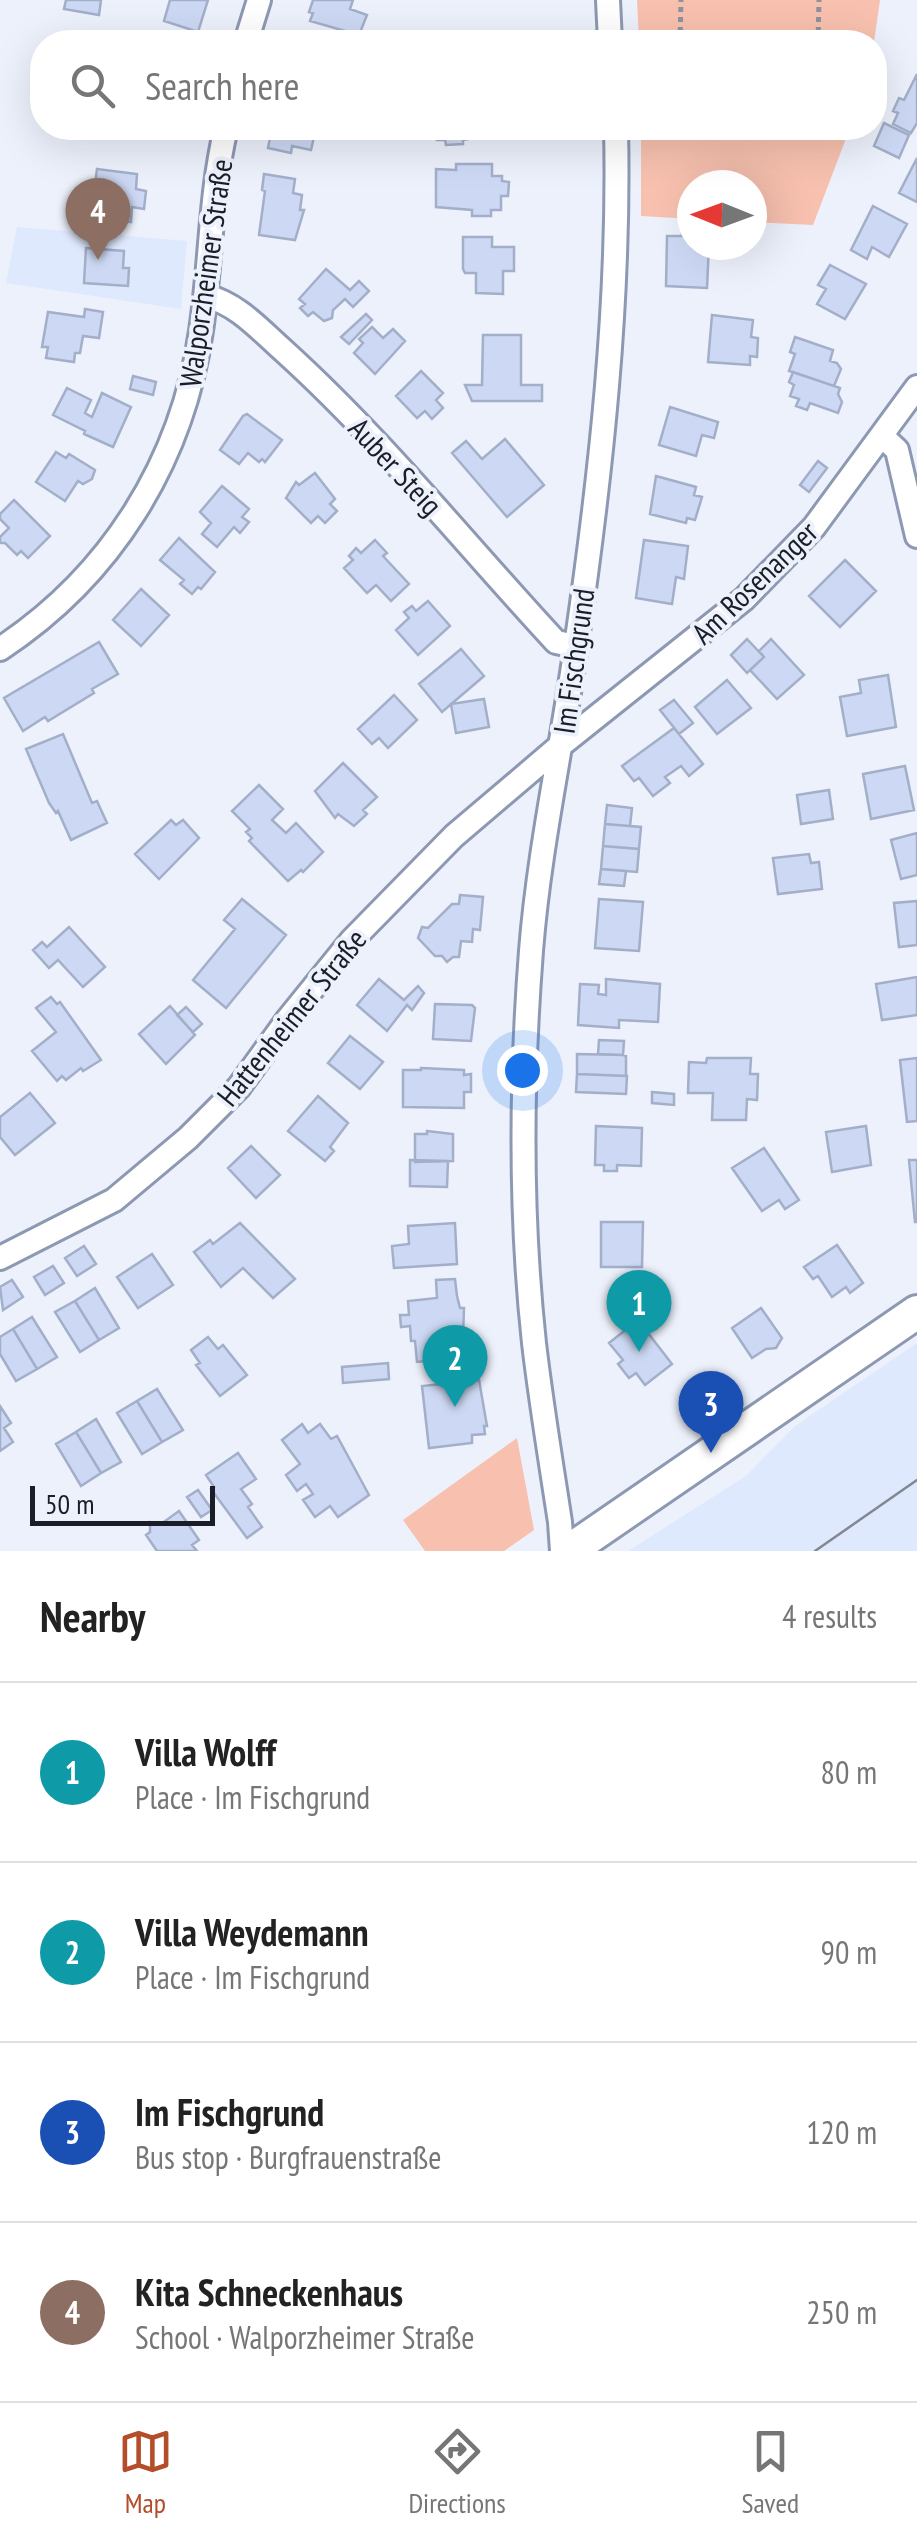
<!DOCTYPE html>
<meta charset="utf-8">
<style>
:root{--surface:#fff;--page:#f2f2f2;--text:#222;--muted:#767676;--line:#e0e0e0;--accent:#b44d29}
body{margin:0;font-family:"PT Sans Narrow",sans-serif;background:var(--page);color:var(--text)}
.compass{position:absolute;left:677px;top:170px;width:90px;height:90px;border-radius:50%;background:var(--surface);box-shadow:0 10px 40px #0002;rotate:271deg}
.scale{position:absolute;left:30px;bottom:25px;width:185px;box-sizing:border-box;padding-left:10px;border:5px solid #1a1e27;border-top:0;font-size:28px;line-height:35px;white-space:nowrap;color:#1a1e27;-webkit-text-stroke:8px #ecf1fc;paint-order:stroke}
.you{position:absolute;left:522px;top:1070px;width:35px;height:35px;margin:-25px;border:8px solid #fff;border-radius:50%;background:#1a73e8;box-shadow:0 0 0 15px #1a73e833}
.badge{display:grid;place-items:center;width:65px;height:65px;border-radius:50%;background:var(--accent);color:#fff;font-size:32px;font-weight:700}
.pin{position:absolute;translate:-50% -82px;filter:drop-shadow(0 2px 5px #0008)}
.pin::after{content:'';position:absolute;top:52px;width:35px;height:30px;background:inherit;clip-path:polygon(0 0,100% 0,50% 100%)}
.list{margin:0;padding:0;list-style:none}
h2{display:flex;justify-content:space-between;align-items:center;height:130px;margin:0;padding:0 40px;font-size:42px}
h2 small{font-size:32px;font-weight:400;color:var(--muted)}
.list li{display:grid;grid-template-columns:65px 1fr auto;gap:30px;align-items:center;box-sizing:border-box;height:180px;padding:0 40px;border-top:2px solid var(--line)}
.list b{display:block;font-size:38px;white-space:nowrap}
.list p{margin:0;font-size:32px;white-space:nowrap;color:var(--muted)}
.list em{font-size:32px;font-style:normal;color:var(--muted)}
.icon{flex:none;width:55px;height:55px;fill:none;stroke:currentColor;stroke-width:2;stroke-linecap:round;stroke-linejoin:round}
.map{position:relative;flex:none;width:917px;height:1551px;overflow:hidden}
.search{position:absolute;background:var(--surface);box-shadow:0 10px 40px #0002;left:30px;right:30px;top:30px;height:110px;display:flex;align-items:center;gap:25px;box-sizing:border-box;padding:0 35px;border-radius:40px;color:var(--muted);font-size:38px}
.sheet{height:850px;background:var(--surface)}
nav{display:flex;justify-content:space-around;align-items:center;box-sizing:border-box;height:140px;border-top:2px solid var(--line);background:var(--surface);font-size:28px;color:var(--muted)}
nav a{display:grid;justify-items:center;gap:5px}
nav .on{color:var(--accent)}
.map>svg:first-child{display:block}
</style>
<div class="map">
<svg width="917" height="1551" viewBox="0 0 917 1551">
<rect width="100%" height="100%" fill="#ecf1fc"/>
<path fill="#dfe9fd" d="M17 227 187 241 181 309 6 283Z
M917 1343V1551H628L746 1476 795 1426Z"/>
<path fill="#f8c1af" d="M637 0H880L874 42H639Z
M641 128H850L813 225 752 222V185H692V219L641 216Z
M517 1438 534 1530 504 1551H425L403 1520Z"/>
<path fill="#cdd9f4" stroke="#a3afc9" stroke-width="2.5" d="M66 0H101L99 15 64 9Z
M170 0H208L198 32 164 21Z
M313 0H353L350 9 367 15 359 35 310 21 313 13 309 12Z
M917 74V123L911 133 893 124 898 113 893 111 899 98 904 100Z
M884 123 909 135 899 158 874 146Z
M272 128H316L311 150 292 146 291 153 268 148Z
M437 128H483V136L463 140V144L446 145 445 140H437Z
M917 158V202L899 193Z
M456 164H492V176H502V181L509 182 508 196H501V210H491V216H472V210L436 207V169L456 170Z
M97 169 137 174 136 189 146 191 144 209 132 207 131 222 91 217Z
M264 174 295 179 293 193 302 195 300 210H304L295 240 259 235 265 191 262 190Z
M873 206 907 224 889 257 872 247 867 259 851 250Z
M682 227H692V245H709L707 288 666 286 667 236H682Z
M463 237H492V247H514V271H503V294L476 293V273H465L463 269Z
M86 248 124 251 123 268H129L128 286 84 283Z
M830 265 866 284 845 319 817 304 826 289 818 285Z
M326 269 350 290 359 281 369 291 353 307 345 299 333 310 332 318 324 321 313 312 308 316 300 308 305 304 299 299Z
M85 309 103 312 99 338 83 336 80 353H75L74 362 46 358 48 347H42L48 312 84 317Z
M366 314 372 320 349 344 341 337Z
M712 315 753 320 751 337 758 338 757 357 750 356V365L708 362Z
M372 327 383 338 393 329 405 341 375 374 354 353 363 343 359 339Z
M483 335H521V385H542V401H472L465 385H482Z
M795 337 833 350 830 361 837 363 841 369 834 386 789 371 795 354 790 352Z
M421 371 443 393 436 400 443 408 432 419 425 411 417 418 396 396Z
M793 372 840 388 838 394 842 402 838 413 810 403 807 410 796 406 799 399 790 396 794 385 789 382Z
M133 376 156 382 153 395 130 389Z
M67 388 91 400 85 413 92 417 102 393 131 407 113 447 84 434 85 431 53 415Z
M670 407 718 422 714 438 702 435 696 456 659 445Z
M247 414 282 440 265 462 262 459 259 462 248 453 239 464 220 450 243 416Z
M505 439 544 485 507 517 452 453 466 441 482 459Z
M56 452 66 458 69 454 95 470 92 479 83 484 78 481 65 501 36 482Z
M818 461 827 468 809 492 800 485Z
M315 473 335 499 330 504 337 511 325 523 318 516 311 523 286 498 296 482 299 485Z
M656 476 696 487 694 495 702 497 695 520 687 518 686 523 650 514Z
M222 486 249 509 242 517 249 522 240 533 234 527 217 547 202 534 211 523 200 512Z
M14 500 50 536 28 558 21 551 17 555 5 543H0V537L9 528 0 519V514Z
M179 538 215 572 201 589 198 587 192 594 180 584 184 580 160 560Z
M375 540 387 553 383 556 409 584 391 601 376 585 367 593 344 568 353 560 349 556 356 548 361 553Z
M644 540 688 546 684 579 676 577 672 604 636 598Z
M845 560 876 591 840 627 809 596Z
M141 589 169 615 141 646 113 620Z
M428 601 450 626 418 655 396 630 409 618 404 612 412 606 416 611Z
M747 639 764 657 747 673 731 655Z
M771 639 804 675 777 699 750 670 764 657 759 651Z
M99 642 118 674 92 689 94 693 48 721 45 717 23 731 4 698Z
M461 649 484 676 442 712 419 684Z
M888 675 896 727 847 736 840 697 861 693 859 680Z
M727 680 751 708 717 734 695 707Z
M394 695 417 720 388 748 379 738 372 744 358 729Z
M484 699 489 727 456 733 451 704Z
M674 700 693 723 679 734 660 710Z
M674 728 703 764 689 776 681 766 665 777 670 783 653 796 639 778 634 781 622 766Z
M63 734 92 803 97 801 107 823 71 840 58 811 56 813 49 803 26 749Z
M343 763 377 797 363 810 367 814 354 826 338 814 335 818 315 791Z
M905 766 914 810 871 819 863 774Z
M259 785 283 809 272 820 286 833 296 823 323 852 303 872 301 870 288 881 249 841 252 838 246 832 250 829 232 811Z
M829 790 833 819 801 824 797 795Z
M607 805 632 808 630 826 605 824Z
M171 820 176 825 183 820 199 838 159 879 135 854Z
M605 824 641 827 639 849 603 846Z
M917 833V875L901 879 891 840Z
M603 846 639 849 637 872 601 869Z
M809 854 811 863 819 862 822 889 778 894 773 858Z
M601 869 626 871 624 886 599 884Z
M460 895 483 897 480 930 473 929 472 942 461 941 459 957H453L447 962 442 956H435L418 938 422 927 428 928 452 904H459Z
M242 899 286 935 226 1008 193 980 235 929 224 920Z
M599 899 643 902 639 951 595 948Z
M917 901V945L899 947 894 903Z
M69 927 105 967 83 987 58 960 49 968 33 950 42 942 47 947Z
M917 977V1015L882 1020 876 984Z
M379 979 404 1000 418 986 424 993 412 1010 407 1005 387 1031 357 1005Z
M606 979 660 984 658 1022 619 1020V1028L578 1025 580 984 599 985 598 994 606 995Z
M51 997 57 1004 60 1002 101 1060 83 1071 81 1068 66 1080 62 1076 57 1081 32 1051 56 1032 36 1008Z
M435 1004 472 1005 475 1008 471 1041 433 1039Z
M170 1006 195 1035 166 1064 139 1034Z
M186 1007 202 1024 193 1032 177 1015Z
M350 1036 383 1062 360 1089 328 1063Z
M599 1040 624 1041 623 1055 598 1054Z
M577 1054 623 1055 626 1056V1076L577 1074Z
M707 1058H751L750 1074H758L757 1100 747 1099 746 1120H712L713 1093H688L689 1062 706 1063Z
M917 1058V1121L907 1122 900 1060Z
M421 1068 464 1070V1075L471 1074V1092H464V1108L403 1107V1070H421Z
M577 1074 627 1076 626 1094 576 1092Z
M652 1092 674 1094V1105L652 1103Z
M30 1093 55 1123 15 1155 0 1137V1117Z
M318 1096 348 1123 330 1147 334 1151 325 1161 288 1131Z
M596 1126 642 1128 641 1166 617 1165V1171H604V1165H595Z
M866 1126 871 1165 832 1172 826 1132Z
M427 1131 453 1134V1161L415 1162V1134H427Z
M251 1146 280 1175 256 1198 228 1168Z
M764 1148 799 1200 785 1209 779 1200 762 1211 732 1168Z
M410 1160 448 1161 447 1187 410 1186Z
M909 1160H917V1222H915Z
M601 1222H643L642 1267H601Z
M240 1223 295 1279 273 1298 243 1268 221 1287 194 1252 210 1240 213 1244Z
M455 1223 457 1264 394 1268 392 1246 409 1244 408 1226Z
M837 1245 863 1283 850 1293 846 1287 832 1297 818 1276 813 1279 804 1267Z
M84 1246 96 1264 77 1276 65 1258Z
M152 1254 173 1285 138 1308 117 1277Z
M53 1266 64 1283 45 1295 34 1277Z
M455 1279 457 1296 460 1308H464L463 1337 445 1338 446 1359 417 1362 415 1341H411L410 1326 401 1327 400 1315H409L408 1301 437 1298 436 1280Z
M12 1280 23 1297 3 1310 0 1287Z
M95 1288 119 1328 99 1340 75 1301Z
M75 1301 99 1340 80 1352 55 1312Z
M761 1308 782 1338 776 1348 766 1349 752 1358 732 1328Z
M32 1317 57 1357 37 1369 13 1329Z
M638 1320 672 1364 645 1385 636 1373 629 1378 618 1364 623 1360 609 1343Z
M13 1329 37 1369 16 1381 0 1354V1337Z
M208 1337 218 1349 223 1345 247 1375 220 1396 196 1365 200 1363 191 1350Z
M388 1363 389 1379 343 1383 342 1367Z
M479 1380 487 1426H484L485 1434 472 1435V1443L429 1448 422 1386Z
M157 1389 183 1430 162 1442 137 1401Z
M137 1401 162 1442 142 1454 117 1413Z
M0 1406 11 1423 4 1428 13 1442 0 1451Z
M96 1419 121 1462 101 1473 76 1432Z
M302 1424 308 1433 320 1424 331 1439 337 1436 369 1495 338 1517 330 1506 315 1517 303 1500 313 1494 306 1484 297 1491 286 1475 300 1464 282 1440Z
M76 1432 101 1473 81 1486 56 1444Z
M238 1453 256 1479 241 1489 252 1504 248 1507 262 1527 247 1538 211 1489 214 1487 206 1475Z
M198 1490 212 1510 201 1517 187 1497Z
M179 1511 199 1540 192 1545 197 1551H157L146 1535 150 1532V1522L161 1524Z"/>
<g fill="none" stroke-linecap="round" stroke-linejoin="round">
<g stroke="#8d99b2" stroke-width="28">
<path id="street" d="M608 0 610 42
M246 42 259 0
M206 296C238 304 260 330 285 352 383 441 466 545 556 642L576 646
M883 437 897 450 917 536
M0 649C111 576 182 462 201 331 211 263 210 195 226 128
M0 1258 114 1200 188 1138 239 1087 288 1019 352 940 454 836 561 745 744 599 814 527 917 387
M562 1551 560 1522C551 1463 541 1403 534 1343 520 1214 521 1081 531 951 539 849 562 747 576 646 601 474 620 301 616 128"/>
</g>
<g stroke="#8d99b2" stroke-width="38">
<path id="secondary" d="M569 1551 917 1312"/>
</g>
<path stroke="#8d929c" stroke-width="5" stroke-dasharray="5 5" stroke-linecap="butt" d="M680 42 681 0
M818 42 819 0
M639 130 691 128"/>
<use href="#street" stroke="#fff" stroke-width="22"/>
<use href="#secondary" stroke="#fff" stroke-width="32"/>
<path stroke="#828791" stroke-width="2.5" d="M815 1551 917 1480"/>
</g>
<g text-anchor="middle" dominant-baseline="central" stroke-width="8" stroke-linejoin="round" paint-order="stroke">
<g font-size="30" fill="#1a1e27" stroke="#ecf1fc">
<text transform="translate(205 273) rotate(-82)">Walporzheimer Straße</text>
<text transform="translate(396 466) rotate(47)">Auber Steig</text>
<text transform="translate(754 582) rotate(-44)">Am Rosenanger</text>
<text transform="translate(573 661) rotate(-82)">Im Fischgrund</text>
<text transform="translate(291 1017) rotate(-51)">Hattenheimer Straße</text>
</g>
</g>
</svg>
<svg class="compass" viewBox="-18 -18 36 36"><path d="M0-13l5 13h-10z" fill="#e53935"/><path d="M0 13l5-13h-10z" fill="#767676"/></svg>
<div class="scale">50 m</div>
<div class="you"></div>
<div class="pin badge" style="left:639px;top:1352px;background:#0f9aa8">1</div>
<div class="pin badge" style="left:455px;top:1407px;background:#0f9aa8">2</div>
<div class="pin badge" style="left:711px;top:1453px;background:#1a4fb4">3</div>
<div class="pin badge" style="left:98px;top:260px;background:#8d6e63">4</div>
<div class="search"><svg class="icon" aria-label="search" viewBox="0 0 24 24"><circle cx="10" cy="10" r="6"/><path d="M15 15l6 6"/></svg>Search here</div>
</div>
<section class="sheet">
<h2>Nearby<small>4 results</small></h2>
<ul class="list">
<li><span class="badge" style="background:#0f9aa8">1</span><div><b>Villa Wolff</b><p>Place · Im Fischgrund</p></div><em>80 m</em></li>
<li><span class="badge" style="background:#0f9aa8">2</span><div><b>Villa Weydemann</b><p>Place · Im Fischgrund</p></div><em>90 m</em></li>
<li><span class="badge" style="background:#1a4fb4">3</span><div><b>Im Fischgrund</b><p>Bus stop · Burgfrauenstraße</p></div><em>120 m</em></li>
<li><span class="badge" style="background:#8d6e63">4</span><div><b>Kita Schneckenhaus</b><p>School · Walporzheimer Straße</p></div><em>250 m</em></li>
</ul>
</section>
<nav>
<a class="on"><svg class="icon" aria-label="map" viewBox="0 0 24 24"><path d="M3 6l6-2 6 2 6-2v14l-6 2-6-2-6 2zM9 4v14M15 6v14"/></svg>Map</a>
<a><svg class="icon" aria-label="directions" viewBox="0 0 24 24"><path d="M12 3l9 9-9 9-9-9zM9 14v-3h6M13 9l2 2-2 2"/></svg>Directions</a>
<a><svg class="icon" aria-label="saved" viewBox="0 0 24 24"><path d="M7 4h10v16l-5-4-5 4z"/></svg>Saved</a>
</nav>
